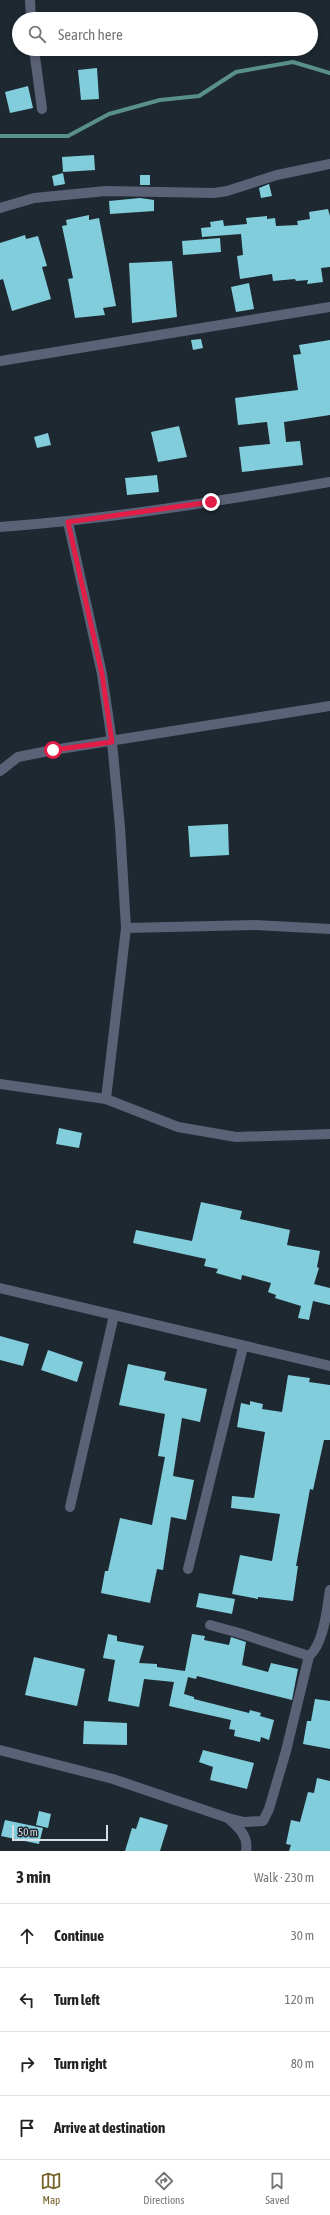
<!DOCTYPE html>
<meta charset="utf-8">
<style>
:root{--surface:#fff;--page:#f6f6f6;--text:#222;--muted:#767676;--line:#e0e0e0;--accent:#77622a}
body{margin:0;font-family:"Asap Condensed",sans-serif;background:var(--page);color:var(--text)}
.scale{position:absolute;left:12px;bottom:10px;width:96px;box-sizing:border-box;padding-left:4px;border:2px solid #d6dde3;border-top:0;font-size:11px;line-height:14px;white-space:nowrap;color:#d6dde3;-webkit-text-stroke:3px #1d2830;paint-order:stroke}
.stop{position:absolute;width:12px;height:12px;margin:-9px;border:3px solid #e11d48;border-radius:50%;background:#fff}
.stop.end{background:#e11d48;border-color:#fff;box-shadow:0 1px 4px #0008}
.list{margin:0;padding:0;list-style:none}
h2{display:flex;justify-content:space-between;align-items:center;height:52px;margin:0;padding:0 16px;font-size:17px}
h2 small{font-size:13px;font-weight:400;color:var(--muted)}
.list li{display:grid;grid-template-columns:26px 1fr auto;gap:12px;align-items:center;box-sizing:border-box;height:64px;padding:0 16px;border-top:1px solid var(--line)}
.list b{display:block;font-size:15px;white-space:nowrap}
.list em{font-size:13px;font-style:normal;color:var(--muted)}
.icon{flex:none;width:22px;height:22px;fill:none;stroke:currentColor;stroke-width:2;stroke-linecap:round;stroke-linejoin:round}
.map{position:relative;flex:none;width:330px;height:1851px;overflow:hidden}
.search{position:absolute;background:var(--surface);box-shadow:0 2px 6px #0003;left:12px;right:12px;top:12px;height:44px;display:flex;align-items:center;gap:10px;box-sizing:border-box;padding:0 14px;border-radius:22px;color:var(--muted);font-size:15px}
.sheet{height:308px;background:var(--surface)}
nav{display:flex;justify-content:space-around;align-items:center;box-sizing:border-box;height:56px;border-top:1px solid var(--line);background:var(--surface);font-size:11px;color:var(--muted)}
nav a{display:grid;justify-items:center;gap:2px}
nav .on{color:var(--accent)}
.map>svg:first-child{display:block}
</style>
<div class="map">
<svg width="330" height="1851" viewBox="0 0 330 1851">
<rect width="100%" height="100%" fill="#1d2830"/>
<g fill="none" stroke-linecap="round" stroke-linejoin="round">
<path stroke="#59918a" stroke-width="4" d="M0 136H68L109 114 160 100 199 96 236 72 293 62 330 73"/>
</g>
<path fill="#82cddb" d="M97 68 99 99 81 100 78 70Z
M28 86 33 108 10 113 5 92Z
M94 155 95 170 63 172 62 157Z
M63 173 65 184 54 186 52 176Z
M140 175H150V185H140Z
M269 184 272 196 261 198 259 188Z
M140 198 154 200V211L110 214 109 201Z
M328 209 330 216V267L321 268 323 282 307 284 308 280 296 281 295 279 273 281 272 274 240 279 237 256 243 255 241 234 202 237 201 228 211 227 210 222 223 220 224 226 247 224 246 218 267 216V219L275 218 276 226 298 225 297 221 310 219 309 212Z
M89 215V220L99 218 116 306 103 308 105 315 75 318 68 279 73 278 62 226 67 225 66 220Z
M25 235 26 239 38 236 47 266 42 267 51 299 12 311 3 279 0 280V243Z
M220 238 221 252 183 255 182 241Z
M172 261 177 317 132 323 129 263Z
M249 283 254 309 236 312 231 287Z
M201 339 203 348 193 350 191 340Z
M330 340V415L284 422 286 442 300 441 303 465 242 472 239 447 270 444 267 422 238 425 235 398 298 390 293 355 301 354 299 345Z
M179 426 187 457 158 462 151 432Z
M48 433 51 445 37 448 34 437Z
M157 475 159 492 127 495 125 478Z
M228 824 229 855 190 857 188 826Z
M59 1128 82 1133 79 1148 56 1144Z
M201 1202 242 1211 240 1219 290 1230 287 1245 320 1251 317 1267 319 1268 314 1284 330 1288V1305L313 1301 309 1320 298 1318 301 1306 275 1298 276 1295 268 1292 271 1283 242 1275 241 1280 216 1273 218 1269 204 1266 206 1259 133 1243 136 1230 192 1241Z
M0 1336 29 1344 23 1366 0 1360Z
M48 1350 83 1362 77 1382 41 1370Z
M128 1364 166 1372 164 1380 207 1389 200 1422 182 1418 173 1476 194 1480 186 1520 171 1517 163 1570 157 1569 150 1603 101 1593 105 1571H108L120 1518 152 1525 165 1457 158 1456 165 1414 119 1405Z
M288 1375 310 1378 309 1382 330 1385V1440H324L313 1490 310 1489 296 1566H298L293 1601 258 1597V1599L232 1594 240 1555 272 1561 280 1514 231 1508 232 1496 254 1498 265 1432 237 1427 241 1403 250 1405V1401L263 1404 262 1409 282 1412Z
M199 1593 235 1599 232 1614 196 1607Z
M108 1634 117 1636V1641L144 1646 139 1663 157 1664V1667L185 1671 192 1634 205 1636 204 1640 229 1645 231 1637 246 1642 242 1665 268 1672 271 1663 298 1669 292 1700 197 1676 196 1679 188 1677 184 1694 194 1697V1699L249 1713 250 1710 261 1713 260 1716 274 1720 269 1740 261 1737 260 1742 234 1736 235 1730 229 1729 231 1720 169 1706 174 1682 144 1679 139 1707 108 1701 115 1660 103 1658Z
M34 1657 85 1669 77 1706 25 1695Z
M315 1699 330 1701V1749L303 1744 307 1721H311Z
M84 1721 127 1723V1745L83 1744Z
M203 1750 254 1763 247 1789 210 1780 213 1767 199 1762Z
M317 1778 330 1781V1851H289L291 1845 286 1844 291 1820 300 1822 308 1792 314 1793Z
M39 1811 51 1814 48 1828 36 1825Z
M140 1817 168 1825 160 1851H125L132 1828 136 1829Z
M5 1820 43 1828 39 1844 1 1836Z"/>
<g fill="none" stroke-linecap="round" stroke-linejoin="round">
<path stroke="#5b6176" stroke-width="10" d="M30 0 31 19
M34 49 42 109
M0 208 34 198 106 191 214 193 227 191 277 175 330 164
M0 361 330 307
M68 522 102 674 112 742 120 827 126 928 106 1099
M0 527C111 519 220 501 330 482
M0 771 18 757 53 750 330 706
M126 928 255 925 330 929
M0 1084 106 1099 178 1127 236 1137 330 1134
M0 1288 330 1366
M70 1507 114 1315
M188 1569 243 1347
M309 1656C324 1644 327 1608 330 1590
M0 1750 113 1779 228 1818 244 1822 263 1821 269 1809 286 1751 309 1656 239 1633 210 1625
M228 1818C238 1827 249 1836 246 1851"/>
</g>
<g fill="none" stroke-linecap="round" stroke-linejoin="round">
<path stroke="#e11d48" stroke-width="5" d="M53 750 112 742 102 674 68 522 211 502"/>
</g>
</svg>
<div class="scale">50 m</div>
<div class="stop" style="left:53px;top:750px"></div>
<div class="stop end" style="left:211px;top:502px"></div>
<div class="search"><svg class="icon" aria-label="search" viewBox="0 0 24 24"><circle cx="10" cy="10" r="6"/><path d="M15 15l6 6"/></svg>Search here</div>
</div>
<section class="sheet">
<h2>3 min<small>Walk · 230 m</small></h2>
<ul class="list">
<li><svg class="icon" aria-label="ahead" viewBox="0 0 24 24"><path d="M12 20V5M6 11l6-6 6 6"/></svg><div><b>Continue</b></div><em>30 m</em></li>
<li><svg class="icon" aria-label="left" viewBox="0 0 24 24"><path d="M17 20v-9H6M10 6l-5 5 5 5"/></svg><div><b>Turn left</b></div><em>120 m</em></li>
<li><svg class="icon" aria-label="right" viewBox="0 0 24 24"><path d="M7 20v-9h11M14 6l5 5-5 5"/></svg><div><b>Turn right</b></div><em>80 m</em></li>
<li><svg class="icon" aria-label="arrive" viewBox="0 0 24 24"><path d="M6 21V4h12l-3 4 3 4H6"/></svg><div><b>Arrive at destination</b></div></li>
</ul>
</section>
<nav>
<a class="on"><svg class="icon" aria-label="map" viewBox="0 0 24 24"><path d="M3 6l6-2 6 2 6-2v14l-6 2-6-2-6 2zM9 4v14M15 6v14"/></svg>Map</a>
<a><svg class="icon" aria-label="directions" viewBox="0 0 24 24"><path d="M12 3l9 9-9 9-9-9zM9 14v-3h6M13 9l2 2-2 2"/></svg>Directions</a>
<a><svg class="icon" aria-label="saved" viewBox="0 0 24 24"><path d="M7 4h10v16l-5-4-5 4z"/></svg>Saved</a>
</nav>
